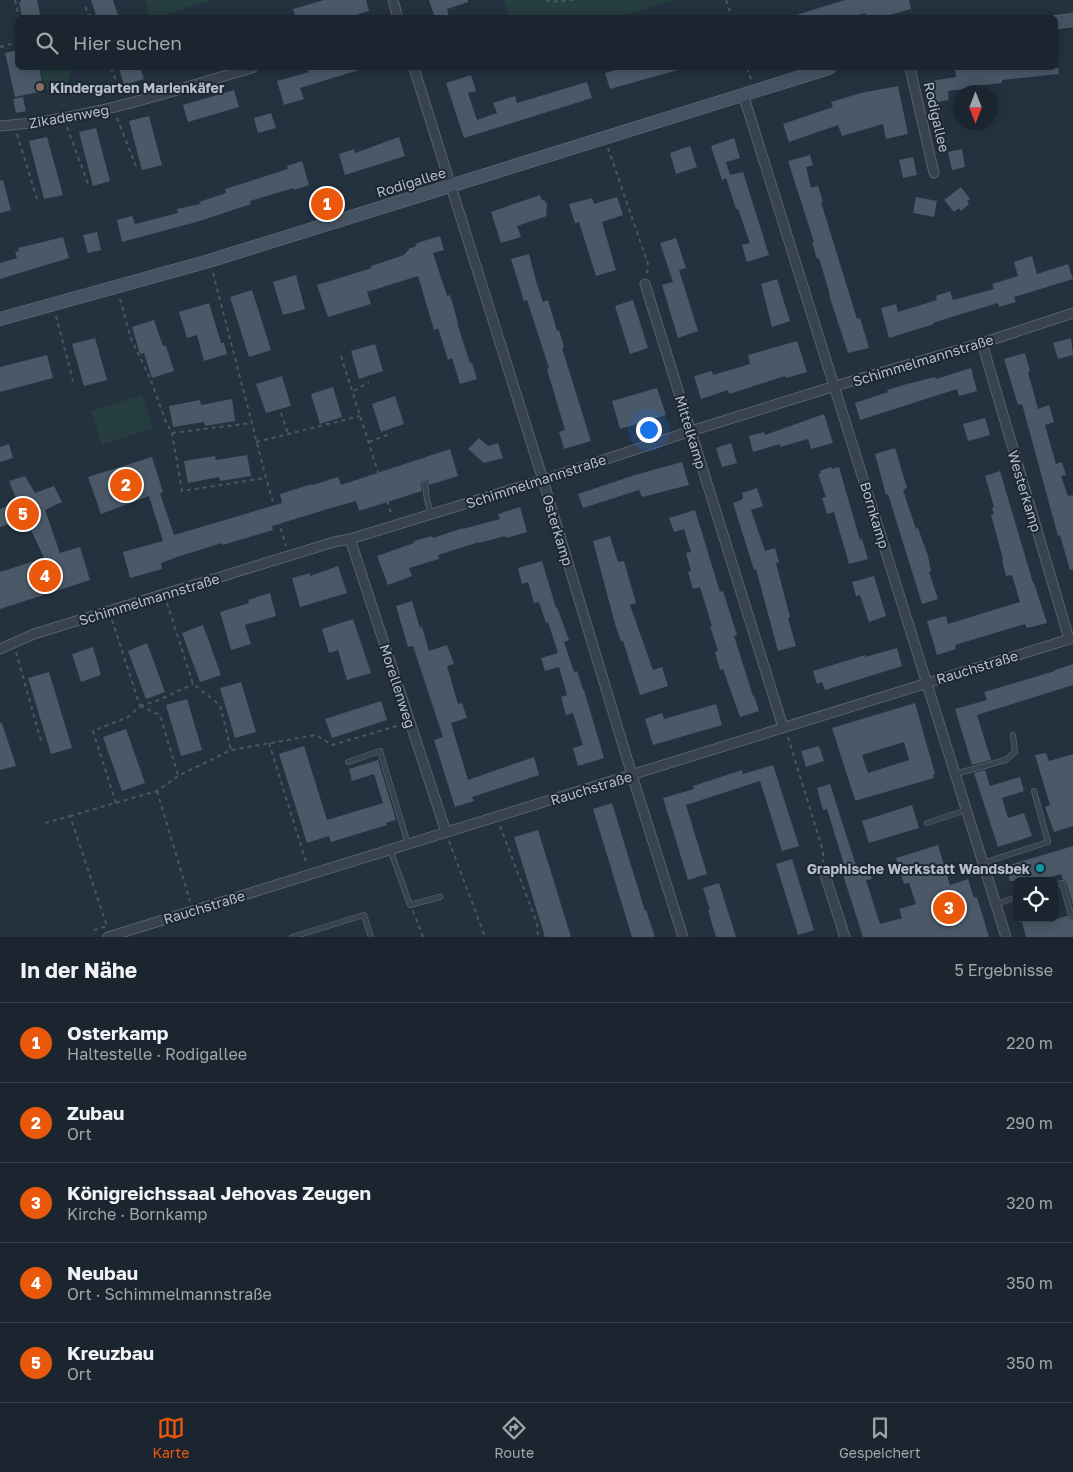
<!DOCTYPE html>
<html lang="de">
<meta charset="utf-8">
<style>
:root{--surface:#1b252f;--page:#242d37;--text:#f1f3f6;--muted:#a0a5aa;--line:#39424b;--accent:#ea580c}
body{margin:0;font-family:"Golos Text",sans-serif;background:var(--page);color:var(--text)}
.controls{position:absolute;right:15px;bottom:15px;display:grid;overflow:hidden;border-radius:8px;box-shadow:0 2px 12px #0003}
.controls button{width:45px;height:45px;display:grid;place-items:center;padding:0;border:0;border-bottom:1px solid var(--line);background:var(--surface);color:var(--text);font:25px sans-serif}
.compass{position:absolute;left:953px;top:85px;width:45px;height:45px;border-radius:50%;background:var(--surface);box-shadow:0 2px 12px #0003;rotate:180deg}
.you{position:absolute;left:648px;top:429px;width:18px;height:18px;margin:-12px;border:4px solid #fff;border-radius:50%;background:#1a73e8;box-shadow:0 0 0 8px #1a73e833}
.badge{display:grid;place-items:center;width:32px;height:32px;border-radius:50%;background:var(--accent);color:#fff;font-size:16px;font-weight:700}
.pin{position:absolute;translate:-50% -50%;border:2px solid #fff;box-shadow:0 1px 5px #0006}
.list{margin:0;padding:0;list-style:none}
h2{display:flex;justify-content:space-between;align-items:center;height:65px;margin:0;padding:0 20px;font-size:21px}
h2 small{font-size:16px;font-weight:400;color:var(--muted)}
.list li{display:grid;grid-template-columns:32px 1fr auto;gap:15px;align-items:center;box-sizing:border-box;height:80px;padding:0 20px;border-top:1px solid var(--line)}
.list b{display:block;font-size:19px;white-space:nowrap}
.list p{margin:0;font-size:16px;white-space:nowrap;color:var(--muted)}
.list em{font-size:16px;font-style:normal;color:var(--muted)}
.icon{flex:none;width:28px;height:28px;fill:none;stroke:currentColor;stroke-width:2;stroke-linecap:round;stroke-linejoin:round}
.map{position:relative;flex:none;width:1073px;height:937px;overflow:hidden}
.search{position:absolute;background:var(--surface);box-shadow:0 2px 12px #0003;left:15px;right:15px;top:15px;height:55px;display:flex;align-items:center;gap:12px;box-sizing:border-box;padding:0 18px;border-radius:8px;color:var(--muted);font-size:19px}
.sheet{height:465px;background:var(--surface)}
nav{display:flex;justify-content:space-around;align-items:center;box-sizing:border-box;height:70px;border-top:1px solid var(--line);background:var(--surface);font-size:14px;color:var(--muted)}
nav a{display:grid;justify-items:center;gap:2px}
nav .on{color:var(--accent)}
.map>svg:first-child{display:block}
</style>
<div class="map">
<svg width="1073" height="937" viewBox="0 0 1073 937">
<rect width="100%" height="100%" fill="#24313f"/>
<path fill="#263e40" d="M145 0H211L158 17 150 18Z
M504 0H674L618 17 509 18Z
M40 68H70L68 85 45 90Z
M142 395 153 428 102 445 91 411Z"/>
<path fill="#4a5868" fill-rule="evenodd" d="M21 0H37L41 18H22L19 2H21Z
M91 0H113L119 18H97Z
M324 0H366L369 11 346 18H296L293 9Z
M429 0H468V2L447 9 449 18H435Z
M845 0H909L911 9 880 18H867L865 13 850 18H796V15Z
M18 50V68H39L44 91 15 97 5 53Z
M119 68H140L144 79 124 85Z
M307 68H359V70L300 88 304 99 284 105 277 81 309 72Z
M623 68H678V70L610 89 605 73Z
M955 68H1058L1059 74 1002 80V83L974 86V88L948 91 949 100 927 104 924 82 956 77Z
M471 75 476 91 468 93 477 120 497 113 493 103 515 96 517 103 587 82 592 98 464 138 446 83Z
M898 86 908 134 886 139 883 124 842 136 838 125 789 142 783 124 833 107 831 102 861 93Z
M234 90 239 107 188 122 183 105Z
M23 97 26 111 16 113 13 99Z
M271 113 276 128 258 133 254 118Z
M149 116 162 165 142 170 129 121Z
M96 128 110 181 93 186 79 132Z
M47 137 63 195 44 199 29 141Z
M399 137 405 156 345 175 339 154 354 149 355 153Z
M734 138 740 158 726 162 730 175 743 172 769 255 747 262 742 245 750 243 738 209H736L726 178 722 180 711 146Z
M690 146 697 167 676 174 670 153Z
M962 149 965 167 952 170 948 152Z
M810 155 813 165 806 167 811 188 818 186 823 202H821L857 319 860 318 869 348 848 353 829 295H830L819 258 817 259 812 242H814L788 161Z
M913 157 917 175 903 178 899 160Z
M302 161 309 185 294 190V188L250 201 251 204 200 221 122 242 117 220 132 216 135 224 178 213 177 209 200 204 199 202 226 193 225 189 288 169 287 166Z
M3 180 11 210 0 213V181Z
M961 187 970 199 967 201 969 204 961 211 959 208 954 212 944 200Z
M540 195 542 200 545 201 547 204 546 212 547 216 517 226 521 237 501 243 491 212Z
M617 197 623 215 602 222 616 270 596 276 579 222 575 223 569 204 592 198 594 204Z
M916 197 937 201 934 217 913 213Z
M97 232 101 250 88 253 83 235Z
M440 236 444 250 433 253 447 296 450 295 458 323H457L470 363H472L477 379 460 384 452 358 448 360 438 328 434 330 418 276 367 292 371 304 328 317 317 285 372 268 371 266 404 255 410 248 415 247 417 243Z
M63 237 69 258 0 279V263L17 258 15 252 19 251 18 248Z
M676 238 686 268 679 270 698 331 678 338 662 285 673 282 660 243Z
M529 254 536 281 543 302 548 300 557 331 559 330 564 347 562 348 591 441 564 449 559 432 565 430 547 369 549 368 527 300 524 301 511 259Z
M1032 256 1037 274 1068 264 1073 279 1014 297 1016 302 999 307 998 303 958 315 933 323 934 324 889 338 881 308 896 304 898 312 937 300 936 296 950 291 953 300 994 289 992 284 1018 276 1014 262Z
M296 275 305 309 283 315 273 282Z
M777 279 790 321 772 327 761 284Z
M252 290 271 350 249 357 230 297Z
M633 300 648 348 630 354 615 306Z
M209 303 221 343H224L227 354 204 361 197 335 187 338 179 312Z
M154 320 163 346H166L174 371 152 378 144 353 140 354 132 327Z
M95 338 107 380 84 386 72 344Z
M1071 338 1073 355 1058 359 1053 343Z
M797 341 807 372 786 378 785 376 729 394 728 390 701 399 694 376 712 371 713 375 750 364 748 355Z
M375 344 383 371 359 379 351 351Z
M1025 353 1030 371 1028 372 1038 409 1049 405 1054 422 1045 425 1056 464 1062 462 1066 475 1061 476 1068 496 1073 495V569L1070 570 1060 535 1058 536 1022 404 1018 405 1004 359Z
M47 355 53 378 0 392V367Z
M971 368 977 391 959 396 957 389 860 420 855 403 888 392 887 390 907 384 935 377 936 379Z
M282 376 291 406 266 413 256 384Z
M333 387 342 417 320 424 311 394Z
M657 388 666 415 620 429 612 401Z
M395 396 404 424 381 432 372 404Z
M232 399 235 421 205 426 204 422 173 427 169 406 200 400 201 405Z
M824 414 833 443 811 449 808 439 780 447V444L753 452 749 436 764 432 765 435Z
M985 418 990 435 968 441 963 424Z
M479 438 488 446 498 443 503 458 484 463 468 449Z
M731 443 737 463 722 467 716 448Z
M9 444 13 458 0 462V447Z
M895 448 907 488 903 490 916 529 918 528 928 556 931 571 929 572 938 599 922 604 888 494 886 495 875 454Z
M450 449 458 476 429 485 428 480H423L421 483 422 491 359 511 356 501 331 508 272 526 273 530 223 545 222 543 180 556 161 563 162 569 130 578 123 552 163 541 149 496 101 514 88 477 152 457 163 492 160 493 174 535 282 503 280 494 312 484 313 485 338 477 341 485Z
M247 455 251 476 220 481 219 477 188 483 184 461 215 456 216 460Z
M682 462 689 485 642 497 639 490 583 508 578 494 635 475Z
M831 467 832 469 839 467 860 540 862 539 868 559 849 564 834 512 827 514 822 498 826 497 818 474 821 473 820 471Z
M1000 471 1033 583H1034L1047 623 1027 628 1025 624 955 645 956 649 937 655 927 621 946 616 948 624 1020 602 1012 575 1006 576 1002 560 1003 559 991 515 994 514 992 508 994 507 985 476Z
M25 476 35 493 54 486 62 502 45 510 60 553 80 547 90 580 0 609V572L44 558 26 519 0 527V509L17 501 9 481Z
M757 488 763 506 751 510 765 551 775 548 779 562 776 563 790 617 788 618 796 646 778 651 756 569 754 570 733 503 743 499 742 493Z
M520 507 527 532 506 538 505 536 479 543V542L438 555 439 559 409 568 412 576 388 585 377 556 414 543V541L432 536 433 538 463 528V529L500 519 498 514Z
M695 510 720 592 723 591 737 635 734 636 753 696H754L759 711 740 717 723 669 720 670 715 652 718 651 710 626H712L700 587 693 589 688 572 691 571 686 553 691 552 684 529 674 532 669 518Z
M610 536 618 562 624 561 636 603 630 605 653 670 662 667 668 686 640 695 623 641H621L615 624 593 541Z
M542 561 556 608 557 607 569 640 564 642 574 672 577 671 583 690H584L604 758 578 766 573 748 583 745 573 713 566 715 561 697 567 695 559 667 545 671 541 658 558 653 548 622 546 623 539 602 534 603 528 582 522 584 518 568Z
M338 566 347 593 300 607 292 578 310 573V576Z
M874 576 886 616 869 622 860 595 856 596 852 582Z
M270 593 276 616 245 625 251 644 231 650 220 612 249 603 248 600Z
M412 601 420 628 422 627 429 651 447 645 454 664 447 666 458 704 462 703 467 718 451 723 468 780 534 757 539 775 472 797 474 801 455 807 434 740 443 737 413 646 408 647 396 606Z
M353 619 371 673 347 680 338 650 329 653 322 629Z
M203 625 221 675 200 682 182 633Z
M147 643 165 692 146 699 128 651Z
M93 647 101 675 81 682 72 654Z
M897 648 902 666 825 690 822 682 817 684 813 671 865 655V657Z
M1073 664V685L977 715 991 760 972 765 955 709 987 700 984 692 1055 671V670Z
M49 672 72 748 51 754 28 678Z
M241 682 256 732 235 738 220 688Z
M187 699 202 750 181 756 166 705Z
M381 701 387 720 332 738 325 719Z
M915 703 935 774 933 775 934 778 858 800H855L832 728ZM904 742 909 760 868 773 862 755Z
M716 704 722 725 653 745 645 719 662 713 664 719Z
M0 723H2L16 766 0 770Z
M126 729 145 783 122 791 103 737Z
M304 746 327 820 383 803 374 774 352 781 349 769 378 760 396 820 386 823 387 825 331 842 329 836 307 843 279 754Z
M819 746 824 761 806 767 801 751Z
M1046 753 1049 761 1073 754V826L1054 832 1045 807 1050 805 1035 755Z
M773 765 799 846 782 851 760 781 686 805 707 874 688 880 663 798 694 789 693 786 742 770 743 774Z
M985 770 990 786 1020 777 1024 791 1002 798 1008 818 1024 813 1032 836 998 847 974 773Z
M830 784 858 872 869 869 872 879 866 880 880 924 902 918 899 909 916 904 909 883 904 884 896 858 938 845 950 885 968 879 974 898 977 897 989 937H863L842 872 846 871 827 809 823 810 817 788Z
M612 803 645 911 646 910 655 937H632L593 809Z
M912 805 919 828 869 843 862 821Z
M538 830 571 937H545L514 837Z
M1073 846V905L1066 882 1063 879 1061 874 1039 881H1010L1006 866Z
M792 859 814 930 798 935 776 864Z
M719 883 736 937H716L712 924 708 910H710L703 888Z
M1067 916 1070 919 1073 918V937H1026L1021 918H1045L1046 922Z"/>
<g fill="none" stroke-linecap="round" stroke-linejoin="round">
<g stroke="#56616c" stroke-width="6">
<path id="service" d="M425 483 427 500 431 514
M348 762 380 751 408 844
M955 774 1006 760 1015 752 1013 735
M927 823 966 810
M390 849 410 905 440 897
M983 863 1048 842 1034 791
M1054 885 1062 883 1071 915
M996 904 1017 897
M292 937 364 915 371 937"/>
</g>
<g stroke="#56616c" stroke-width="11">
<path id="minor" d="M393 0 398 18
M414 68 543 480 632 775 683 937
M910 68 934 173
M743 94 1006 937
M0 126C88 120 168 92 252 68
M645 284 783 727
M982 343 1069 639
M350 539 446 832
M0 649 34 634 76 621 334 542 350 539 543 480 691 431 835 386 982 343 1073 313
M824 872 845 937
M108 937 1073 638"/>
</g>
<g stroke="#56616c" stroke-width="14">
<path id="secondary" d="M1056 22 1073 20
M0 319 209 261 829 68"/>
</g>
<path stroke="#445b5d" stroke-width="2" stroke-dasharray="4 4" stroke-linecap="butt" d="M15 0 19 18
M546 0 550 2 573 0
M726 0 732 18
M85 7 92 18
M0 47 18 42
M111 68 122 96
M747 68 751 79
M117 118 137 169
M67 127 88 184
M17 134 37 199
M608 148 648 264 647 274
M213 273 266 478 286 546
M120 299 131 339 150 378 166 422 172 433 182 491 265 478
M56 316 73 381
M341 356 392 516
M354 391 369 382
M281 413 288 434
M172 433 251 423
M256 442 360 416
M369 442 392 433
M167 603 193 684 220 705 231 750
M112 620 140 706 128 717 93 731 116 803
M16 652 41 741
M140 706 160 715 178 775
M140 706 159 700 193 684
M788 737 823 851V862
M269 743 307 865
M157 791 190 901
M70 816 157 791 178 776 231 750 316 735 332 745 400 725
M45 823 70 816 107 926 94 930
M500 826 537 923 538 937
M449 841 485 937
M413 911 423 937"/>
<use href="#service" stroke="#38434f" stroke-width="4.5"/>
<use href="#minor" stroke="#38434f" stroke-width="9"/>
<use href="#secondary" stroke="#465262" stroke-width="12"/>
</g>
<circle fill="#8d6e63" stroke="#1d2834" stroke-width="2" cx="40" cy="87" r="5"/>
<circle fill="#0f9aa8" stroke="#1d2834" stroke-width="2" cx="1040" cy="868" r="5"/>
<g text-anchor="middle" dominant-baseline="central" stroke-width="4" stroke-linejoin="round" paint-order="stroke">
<g font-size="14" font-weight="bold" fill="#b5bec9" stroke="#1d2834" text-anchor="start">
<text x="50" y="87">Kindergarten Marienkäfer</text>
<text x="1030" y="868" text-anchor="end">Graphische Werkstatt Wandsbek</text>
</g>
<g font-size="14" fill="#b5bec9" stroke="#1d2834">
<text transform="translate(69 116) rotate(-10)">Zikadenweg</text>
<text transform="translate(937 117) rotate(77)">Rodigallee</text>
<text transform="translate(411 182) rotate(-17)">Rodigallee</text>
<text transform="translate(923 360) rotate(-17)">Schimmelmannstraße</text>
<text transform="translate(691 432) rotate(73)">Mittelkamp</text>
<text transform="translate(536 481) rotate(-18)">Schimmelmannstraße</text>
<text transform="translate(1025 491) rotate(73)">Westerkamp</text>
<text transform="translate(875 515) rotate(73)">Bornkamp</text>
<text transform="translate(558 530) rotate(73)">Osterkamp</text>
<text transform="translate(149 599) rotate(-17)">Schimmelmannstraße</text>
<text transform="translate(977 667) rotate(-17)">Rauchstraße</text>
<text transform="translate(398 686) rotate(72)">Morellenweg</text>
<text transform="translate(591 788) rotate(-17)">Rauchstraße</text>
<text transform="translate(204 907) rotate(-17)">Rauchstraße</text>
</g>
</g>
</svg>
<div class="controls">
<button><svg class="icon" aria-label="locate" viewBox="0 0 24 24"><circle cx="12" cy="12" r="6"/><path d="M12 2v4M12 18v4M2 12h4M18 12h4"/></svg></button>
</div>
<svg class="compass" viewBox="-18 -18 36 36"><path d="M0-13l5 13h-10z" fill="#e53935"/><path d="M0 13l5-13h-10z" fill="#a0a5aa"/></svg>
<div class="you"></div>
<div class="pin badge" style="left:327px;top:204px">1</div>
<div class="pin badge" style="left:126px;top:485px">2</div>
<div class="pin badge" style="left:949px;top:908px">3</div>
<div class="pin badge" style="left:45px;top:576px">4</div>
<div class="pin badge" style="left:23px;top:514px">5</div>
<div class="search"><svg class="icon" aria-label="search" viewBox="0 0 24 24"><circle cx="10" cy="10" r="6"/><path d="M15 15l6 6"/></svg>Hier suchen</div>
</div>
<section class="sheet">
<h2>In der Nähe<small>5 Ergebnisse</small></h2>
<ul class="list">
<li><span class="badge">1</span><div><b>Osterkamp</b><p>Haltestelle · Rodigallee</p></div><em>220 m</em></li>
<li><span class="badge">2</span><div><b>Zubau</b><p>Ort</p></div><em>290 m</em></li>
<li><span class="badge">3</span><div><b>Königreichssaal Jehovas Zeugen</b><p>Kirche · Bornkamp</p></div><em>320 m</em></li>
<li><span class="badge">4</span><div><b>Neubau</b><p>Ort · Schimmelmannstraße</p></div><em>350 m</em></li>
<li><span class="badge">5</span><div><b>Kreuzbau</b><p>Ort</p></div><em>350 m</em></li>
</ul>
</section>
<nav>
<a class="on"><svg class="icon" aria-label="map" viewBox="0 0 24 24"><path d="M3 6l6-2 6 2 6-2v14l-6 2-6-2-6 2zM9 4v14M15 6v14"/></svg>Karte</a>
<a><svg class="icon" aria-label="directions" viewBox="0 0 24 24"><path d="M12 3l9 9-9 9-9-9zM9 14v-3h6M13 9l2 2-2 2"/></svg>Route</a>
<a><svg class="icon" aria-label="saved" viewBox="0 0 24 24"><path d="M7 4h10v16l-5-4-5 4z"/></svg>Gespeichert</a>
</nav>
